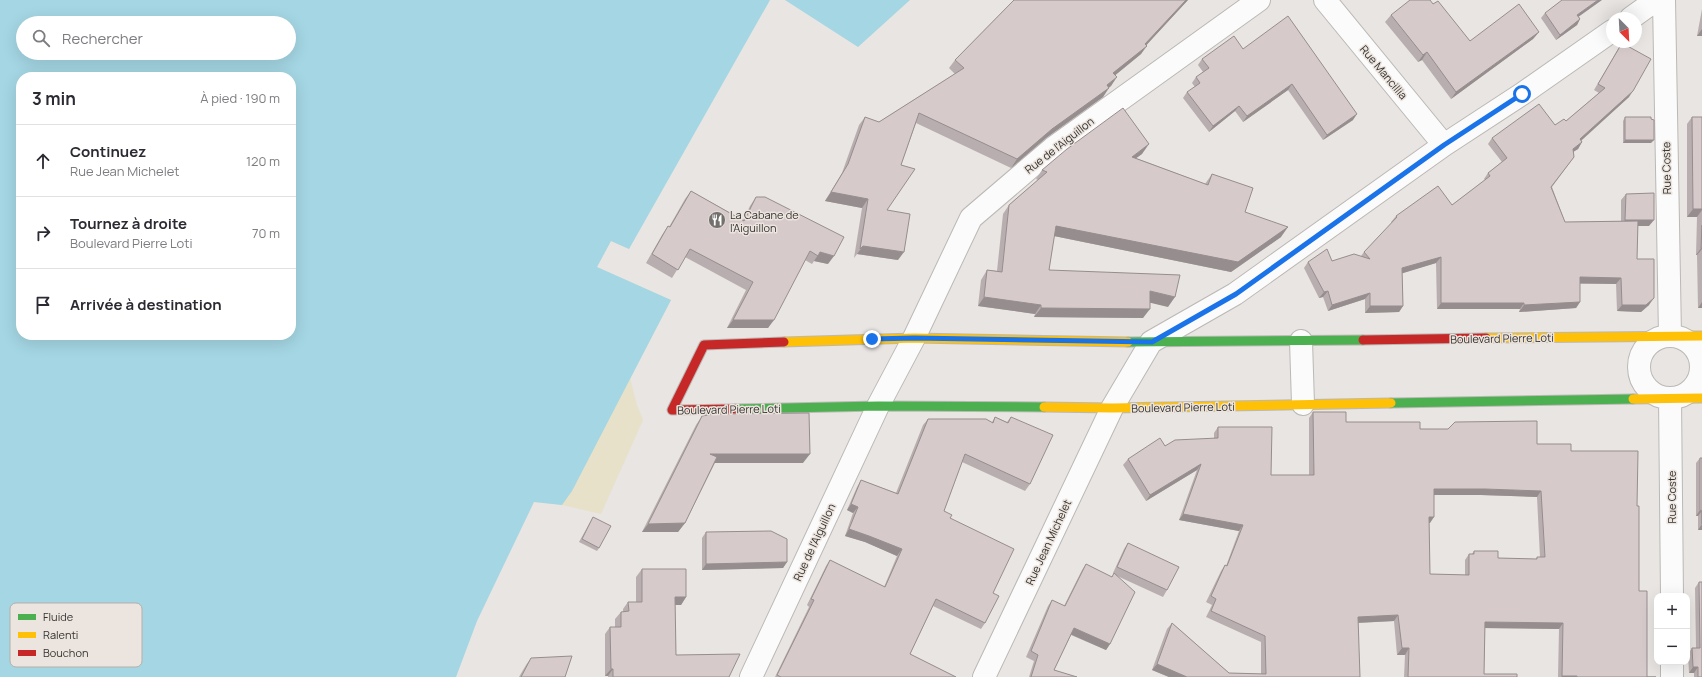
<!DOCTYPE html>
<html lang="fr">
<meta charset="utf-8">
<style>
:root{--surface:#fff;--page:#f2f2f3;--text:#2b2b33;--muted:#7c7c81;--line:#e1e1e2}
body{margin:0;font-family:Manrope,sans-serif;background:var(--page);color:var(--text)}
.controls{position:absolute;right:12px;bottom:12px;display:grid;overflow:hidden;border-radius:8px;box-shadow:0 4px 16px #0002}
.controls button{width:36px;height:36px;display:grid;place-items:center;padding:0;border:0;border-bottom:1px solid var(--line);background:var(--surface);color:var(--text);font:20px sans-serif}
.compass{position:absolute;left:1606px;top:12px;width:36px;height:36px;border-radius:50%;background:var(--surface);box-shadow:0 4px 16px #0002;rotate:156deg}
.stop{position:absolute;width:12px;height:12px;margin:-9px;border:3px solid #1a73e8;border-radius:50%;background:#fff}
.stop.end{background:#1a73e8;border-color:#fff;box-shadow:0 1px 4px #0008}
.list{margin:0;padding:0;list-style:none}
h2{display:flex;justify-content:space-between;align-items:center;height:52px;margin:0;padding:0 16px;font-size:17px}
h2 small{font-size:13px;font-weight:400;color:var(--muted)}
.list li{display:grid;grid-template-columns:26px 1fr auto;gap:12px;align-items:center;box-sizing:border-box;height:72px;padding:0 16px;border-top:1px solid var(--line)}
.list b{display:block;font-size:15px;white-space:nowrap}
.list p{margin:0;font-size:13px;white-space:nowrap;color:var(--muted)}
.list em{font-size:13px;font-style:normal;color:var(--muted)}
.icon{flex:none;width:22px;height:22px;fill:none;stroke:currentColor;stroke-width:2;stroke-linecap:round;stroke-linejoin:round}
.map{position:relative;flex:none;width:1702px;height:677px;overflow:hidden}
.search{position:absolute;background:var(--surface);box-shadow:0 4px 16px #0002;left:16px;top:16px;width:280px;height:44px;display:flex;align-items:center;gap:10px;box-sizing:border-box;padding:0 14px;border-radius:22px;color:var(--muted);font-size:15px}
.panel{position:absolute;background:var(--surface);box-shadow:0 4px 16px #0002;left:16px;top:72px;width:280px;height:268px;border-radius:16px}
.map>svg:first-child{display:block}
</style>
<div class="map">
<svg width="1702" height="677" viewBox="0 0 1702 677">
<rect width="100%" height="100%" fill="#e8e5e2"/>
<path fill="#e7e1ca" d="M602 220 629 249 611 241 597 267 671 300 630 378 637 405 643 420 601 514 562 505 534 502Z"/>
<path fill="#a4d6e3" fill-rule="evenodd" d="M0 0H770L629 249 611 241 597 267 671 300 572 491 562 505 534 502 477 621 456 677H0ZM23 23H289V53H23ZM21 77H291V335H21Z
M785 0H910L858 47Z"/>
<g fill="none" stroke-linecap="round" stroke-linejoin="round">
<g stroke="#bbb8b5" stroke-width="24">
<path id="street" d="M1325 0 1444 145
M1664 0 1670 336
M1631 18 1656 0
M1639 367a31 31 0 1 1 62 0a31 31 0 1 1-62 0Z
M1301 341 1303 404
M1670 398 1672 596
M1672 662V677
M751 677 878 406 914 338 971 218 1053 148 1259 0
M984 677 1112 408 1151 342 1235 294 1444 145 1522 94 1612 31"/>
</g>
<g stroke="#bbb8b5" stroke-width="11">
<path id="fast" d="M1128 342 1363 340
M1391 403 1633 399
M735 409 878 406 1044 407"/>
</g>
<g stroke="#bbb8b5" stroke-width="11">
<path id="slow" d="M1486 338 1702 336
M784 342 914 338 1128 342
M1633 399 1702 398
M1044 407 1112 408 1391 403"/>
</g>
<g stroke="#bbb8b5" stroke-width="11">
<path id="jam" d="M1363 340 1486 338
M735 409 672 410 704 345 784 342"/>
</g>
<use href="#street" stroke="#fcfbfb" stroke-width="22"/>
<use href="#fast" stroke="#4caf50" stroke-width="9"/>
<use href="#slow" stroke="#ffc107" stroke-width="9"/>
<use href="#jam" stroke="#c62828" stroke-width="9"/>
</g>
<path fill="#b9aeaf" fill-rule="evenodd" d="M1014 0H1188L1146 45 1141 54 1115 75 1111 86 1108 88 1103 97 1046 138 1011 168 916 123 901 165 887 210 898 260 857 254 854 258 862 208 825 201 842 173 859 125 865 117 879 122 955 74 949 68 955 60Z
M1433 4 1470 41 1539 32 1533 39 1451 99 1422 60 1418 62 1385 22 1391 15Z
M1702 9V36H1697Z
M1545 13 1579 17 1580 19 1577 25 1556 40 1541 18Z
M1622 43 1629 97 1581 141 1582 142 1578 149 1573 152 1574 157 1552 187 1565 222 1621 221V200L1626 194 1649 226H1638L1637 259 1649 305 1641 312 1617 311 1616 284H1580V302L1576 308 1519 312 1520 309H1437L1436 263 1402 273 1403 306 1399 312 1365 313V299L1328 311 1323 297 1319 298 1304 268 1308 262 1332 261 1361 256 1364 252 1392 223 1391 222 1396 216 1452 205 1485 180 1484 179 1488 173 1502 162 1488 144 1492 138 1555 125 1566 121 1599 93 1594 90 1618 49Z
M1243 49 1353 120 1323 140 1288 90 1243 122 1235 111 1209 132 1183 98 1187 92 1195 87 1192 83 1196 77 1203 72 1198 65 1202 59Z
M1625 117 1651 143H1623V121Z
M1692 117H1702V308H1698L1697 255H1696L1697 217H1687V124Z
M1142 154 1136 158 1205 184 1212 174 1245 212 1281 237 1231 272 1054 236 1049 270 1168 307 1150 302 1143 318 1034 317 1035 314 978 306 981 280 987 270 997 271 1003 214 1009 205 1038 180 1036 179 1042 170Z
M691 191 743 220 750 206 756 197 828 264 814 261 812 264 805 260 768 328H727L746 290 685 257 672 278 646 263 662 235 668 226 669 227 685 199Z
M1313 412 1346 422 1420 429 1537 444 1571 451 1637 506 1639 591 1647 677H1656H1558L1559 629 1485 628 1484 674 1517 677H1404L1405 655H1397L1394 621 1358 623 1360 677H1169L1152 670 1167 629 1172 623 1229 673 1261 674V642L1206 617 1212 605 1206 602 1221 571 1225 565 1226 566 1239 531 1179 520 1197 470 1146 501 1123 465 1128 459 1165 446 1214 439V433L1218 427 1271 475H1309V418ZM1434 495H1481L1537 497 1540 557H1537L1536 559 1498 558 1474 551 1472 554H1469L1465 560V575L1430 574 1429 523H1430Z
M702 416 803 463H715L685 523 678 532H642L696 425Z
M995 417 1007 422 1011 417 1030 484 1025 491 962 462 944 511 950 518 993 593 985 623 981 629 933 606 910 654 956 677H775L809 607 807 605 826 566 830 560 884 587 897 556 865 542 845 536 853 513 847 510 857 487 861 480 896 493 923 425 928 419 992 422Z
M1700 458H1702V530H1698V516H1696V463Z
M593 517 599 548 597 551 579 542Z
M706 532 787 562 783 568 702 570V538Z
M1128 543 1167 590 1163 597 1115 575 1110 644 1106 650 1071 635 1054 670 1077 677H1029L1034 661 1026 657 1048 606 1052 600 1064 606 1082 570 1086 564 1112 577 1114 574 1113 573 1124 549Z
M642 569 686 597 681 605H675L676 655 729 677H608V676H605V634L610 627H615V619L621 612H623V609L628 602H636V577Z
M1699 582 1702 677H1694V673H1689L1688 654 1692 648H1696L1695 588Z
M531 658 565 677H519L526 665Z"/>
<path fill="#968d8e" d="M1186 0H1188L1141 51 1147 46 1141 54 1107 82 1113 73 1145 44Z
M1598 0H1602L1574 20 1577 15Z
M1580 19 1577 25 1556 40 1560 35Z
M1702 29V36H1697Z
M1539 32 1533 39 1451 99 1456 92Z
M1427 52 1422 60 1418 62 1423 55Z
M1117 77 1111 86 1101 94 1107 85Z
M1292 84 1288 90 1243 122 1247 116Z
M1109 88 1103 97 1046 138 1011 168 1017 159 1052 129Z
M1633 91 1629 97 1575 146 1580 139Z
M1239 106 1235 111 1209 132 1213 126Z
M1357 114 1353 120 1323 140 1327 135Z
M1625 140H1654L1651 143H1623Z
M1582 142 1578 149 1568 155 1573 149Z
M1149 144 1142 154 1125 166 1132 157Z
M831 192 868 199 862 208 825 201Z
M1693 209H1702V210L1697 217H1687Z
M1625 220H1654L1649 226H1620Z
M1056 226 1288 227 1281 237 1231 272 1049 235Z
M863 246 904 252 898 260 857 254Z
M1701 248H1702V249L1697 255H1696Z
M820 252 834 256 828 264 814 261Z
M1441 257 1436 263 1397 275 1402 268Z
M1580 277 1621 278 1616 284 1575 283Z
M1150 291 1175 297 1168 307 1143 301Z
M1328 291 1323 297 1319 298 1324 292Z
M1370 293 1365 299 1328 311 1332 305Z
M984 297 1041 305 1035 314 978 306Z
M1654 298 1649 305 1641 312 1617 311 1622 305Z
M1580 302 1576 308 1519 312 1524 305Z
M1702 302V308H1698Z
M1441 303H1524L1520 309H1437Z
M1370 306H1403L1399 312 1365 313Z
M1041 308 1150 309 1143 318 1034 317Z
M733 320H774L768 328H727Z
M710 454H810L803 463H704Z
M1201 464 1197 470 1146 501 1150 495Z
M1434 489H1485L1541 491 1537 497 1481 495H1430Z
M851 504 858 507 853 513 847 510Z
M1700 510 1702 511 1698 516H1696Z
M1183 514 1243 525 1239 531 1179 520Z
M1429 517H1434L1430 523H1424Z
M685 523 678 532H642L648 524Z
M1702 524V530H1698Z
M849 529 869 536 902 549 897 556 865 542 845 536Z
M787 562 783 568 702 570 706 564Z
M675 597H686L681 605H670Z
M1398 615 1394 621 1354 623 1358 617Z
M1485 622 1563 623 1559 629 1481 628Z
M1074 628 1110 644 1106 650 1070 634Z
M1402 648H1409L1405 655H1397Z
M1157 664 1187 677H1169L1152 670Z
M1693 667H1698L1694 673H1689Z
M611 669H613L608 676H605Z
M1562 676H1577L1576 677H1561Z"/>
<path fill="#d7cacb" stroke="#968d8e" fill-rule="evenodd" d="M1014 0H1186L1145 44 1147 46 1113 73 1117 77 1107 85 1109 88 1052 129 1017 159 919 113 901 165 915 169 887 210 910 214 904 252 863 246 860 249 868 199 831 192 848 164 865 117 879 122 964 68 955 60Z
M1410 0H1430L1433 4 1438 1 1470 41 1519 4 1539 32 1456 92 1427 52 1423 55 1391 15Z
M1562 0H1598L1577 15 1580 19 1560 35 1545 13Z
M1288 16 1357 114 1327 135 1292 84 1247 116 1239 106 1213 126 1187 92 1200 83 1196 77 1209 68 1202 59 1234 36 1243 49Z
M1622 43 1651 59 1633 91 1580 139 1582 142 1573 149 1574 157 1551 187 1565 222 1638 221 1637 259H1654V298L1646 305H1622L1621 278 1580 277V302L1524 305V303H1441V257L1402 268 1403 306H1370V293L1332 305 1328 291 1324 292 1308 262 1327 249 1332 261 1354 254 1370 259 1364 252 1397 217 1396 216 1438 186 1452 205 1490 176 1488 173 1507 158 1492 138 1539 104 1555 125 1564 119 1566 121 1605 88 1598 84Z
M1123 108 1149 144 1132 157 1208 185 1212 174 1253 188 1245 212 1288 227 1238 262 1056 226 1049 270 1180 275 1175 297 1150 291V309L1041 308V305L984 297 987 270 1002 272 1009 205 1047 172 1042 170 1067 149Z
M1625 117H1651V119L1654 120V140H1625Z
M1692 117H1702V209H1693Z
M691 191 744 221 756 197H765L844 237 834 256 820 252 818 256 810 251 774 320H733L753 282 690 249 678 270 652 254 668 226 670 227Z
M1654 193V220H1625L1626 194Z
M1702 225V248H1701Z
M1313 412H1346V422H1420V429H1448L1455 422 1537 421V444H1571V451H1638L1637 506H1639V591H1647V677H1656H1577V676H1562L1563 623 1485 622 1484 674H1517V677H1408L1409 648H1402L1398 615 1358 617 1360 677H1187L1157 664 1172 623 1229 673 1266 674 1265 636 1211 611 1216 599 1211 596 1225 565 1227 566 1243 525 1183 514 1201 464 1150 495 1128 459 1160 438 1165 446 1175 440 1218 438V427H1272L1271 475H1314ZM1434 489H1485L1541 491 1545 557H1537V559L1498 558V551H1474V554H1469V575L1430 574 1429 517H1434Z
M809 413 810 454H710L717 457 685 523 648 524 702 416 714 414Z
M995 417 1008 423 1011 417 1053 435 1030 484 965 454 944 511 952 515 950 518 1014 549 993 593 999 596 985 623 936 599 910 654 956 677H781L777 675 814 600 811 599 830 560 885 587 902 549 869 536 849 529 858 507 851 504 861 480 898 494 928 419H986L993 423Z
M1700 458H1702V524V511L1700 510Z
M593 517 611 526 599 548 582 539Z
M771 531 787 539V562L706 564V532Z
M1128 543 1179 567 1167 590 1117 567Z
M1086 564 1112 577 1114 573 1135 592 1110 644 1074 628 1054 670 1077 677H1031L1038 655 1031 651 1052 600 1065 606Z
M642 569H686V597H675L676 655 740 654 729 677H613V669H611L610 627H621V612L629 611 628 602H642Z
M1699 582H1702V677H1698V667H1693L1692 648H1700Z
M572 656 565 677H521L531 658Z"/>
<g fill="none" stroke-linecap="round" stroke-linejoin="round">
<path stroke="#1a73e8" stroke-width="5" d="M872 339 914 338 1152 342 1236 294 1444 145 1522 94"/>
</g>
<defs>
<g id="restaurant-disc" transform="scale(0.9)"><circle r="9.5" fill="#73716e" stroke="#ece4de"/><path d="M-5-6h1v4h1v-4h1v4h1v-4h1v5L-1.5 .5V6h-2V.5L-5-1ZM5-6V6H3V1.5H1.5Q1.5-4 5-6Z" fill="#fff"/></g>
</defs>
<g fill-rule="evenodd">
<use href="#restaurant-disc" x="717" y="220"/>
</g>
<g text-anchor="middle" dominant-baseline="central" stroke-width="3" stroke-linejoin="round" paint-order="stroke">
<g font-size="11" fill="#34322f" stroke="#ece4de">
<text transform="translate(1384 72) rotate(50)">Rue Mancillia</text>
<text transform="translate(1059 145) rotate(-38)">Rue de l'Aiguillon</text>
<text transform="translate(1666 168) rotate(-91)">Rue Coste</text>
<text transform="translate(1502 338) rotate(-1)">Boulevard Pierre Loti</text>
<text transform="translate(1183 407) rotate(-1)">Boulevard Pierre Loti</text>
<text transform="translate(729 409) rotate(-1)">Boulevard Pierre Loti</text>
<text transform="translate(1671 497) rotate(-90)">Rue Coste</text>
<text transform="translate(814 542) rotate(-65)">Rue de l'Aiguillon</text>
<text transform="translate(1048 542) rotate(-65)">Rue Jean Michelet</text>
</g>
<g font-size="11" fill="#34322f" stroke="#ece4de" text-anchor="start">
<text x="730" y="214">La Cabane de<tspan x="730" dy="13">l'Aiguillon</tspan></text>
</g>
</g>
<rect x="10" y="603" width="132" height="64" rx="6" fill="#ece4de" stroke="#b5afaa" stroke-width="1"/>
<rect x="18" y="614" width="18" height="6" fill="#4caf50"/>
<rect x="18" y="632" width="18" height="6" fill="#ffc107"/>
<rect x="18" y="650" width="18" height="6" fill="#c62828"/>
<g font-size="11" fill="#34322f">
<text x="43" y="621">Fluide</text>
<text x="43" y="639">Ralenti</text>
<text x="43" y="657">Bouchon</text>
</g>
</svg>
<div class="controls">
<button>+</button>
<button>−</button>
</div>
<svg class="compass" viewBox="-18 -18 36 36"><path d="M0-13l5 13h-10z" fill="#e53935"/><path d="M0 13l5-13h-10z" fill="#7c7c81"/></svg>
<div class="stop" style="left:1522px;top:94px"></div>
<div class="stop end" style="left:872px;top:339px"></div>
<div class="search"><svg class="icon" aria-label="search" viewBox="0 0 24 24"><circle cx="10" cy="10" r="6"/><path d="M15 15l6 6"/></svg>Rechercher</div>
<section class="panel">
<h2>3 min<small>À pied · 190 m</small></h2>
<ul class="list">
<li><svg class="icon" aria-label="ahead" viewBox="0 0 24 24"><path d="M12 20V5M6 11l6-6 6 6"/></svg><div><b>Continuez</b><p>Rue Jean Michelet</p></div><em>120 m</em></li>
<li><svg class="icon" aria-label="right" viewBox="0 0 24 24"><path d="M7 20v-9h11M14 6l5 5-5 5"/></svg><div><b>Tournez à droite</b><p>Boulevard Pierre Loti</p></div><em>70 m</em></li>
<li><svg class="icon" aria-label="arrive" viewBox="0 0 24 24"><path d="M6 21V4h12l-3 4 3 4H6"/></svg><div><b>Arrivée à destination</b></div></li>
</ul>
</section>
</div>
